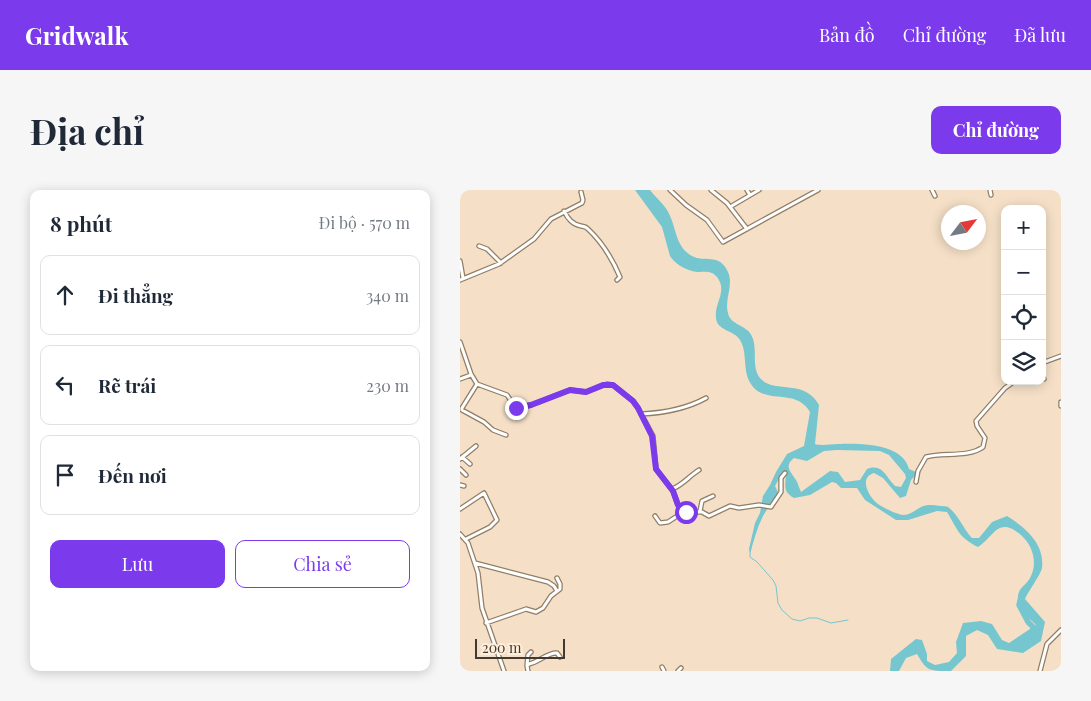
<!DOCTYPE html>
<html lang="vi">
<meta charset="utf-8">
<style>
:root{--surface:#fff;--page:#f6f6f7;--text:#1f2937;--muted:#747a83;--line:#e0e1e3;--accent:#7c3aed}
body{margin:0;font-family:"Playfair Display",serif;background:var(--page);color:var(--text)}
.controls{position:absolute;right:15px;top:15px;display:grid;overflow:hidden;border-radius:10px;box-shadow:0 2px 12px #0003}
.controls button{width:45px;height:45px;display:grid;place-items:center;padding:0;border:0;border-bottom:1px solid var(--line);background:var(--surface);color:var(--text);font:25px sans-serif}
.compass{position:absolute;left:481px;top:15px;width:45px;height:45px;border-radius:50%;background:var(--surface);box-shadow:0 2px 12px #0003;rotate:58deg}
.scale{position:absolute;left:15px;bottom:12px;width:90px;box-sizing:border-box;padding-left:5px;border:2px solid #413a30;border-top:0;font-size:14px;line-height:18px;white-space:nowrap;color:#413a30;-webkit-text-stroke:4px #ffeeda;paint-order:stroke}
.stop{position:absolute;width:15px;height:15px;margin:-11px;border:4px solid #7c3aed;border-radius:50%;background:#fff}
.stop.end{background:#7c3aed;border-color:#fff;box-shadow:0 1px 5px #0008}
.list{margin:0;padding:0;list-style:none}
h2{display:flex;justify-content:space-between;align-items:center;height:65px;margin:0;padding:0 20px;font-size:21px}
h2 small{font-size:16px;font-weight:400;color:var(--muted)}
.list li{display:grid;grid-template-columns:32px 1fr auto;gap:15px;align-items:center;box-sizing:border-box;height:80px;margin:0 10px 10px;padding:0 10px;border:1px solid var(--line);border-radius:10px}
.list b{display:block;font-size:19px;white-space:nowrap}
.list em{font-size:16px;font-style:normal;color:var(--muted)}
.actions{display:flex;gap:10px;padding:15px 20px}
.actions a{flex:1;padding:11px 0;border:1px solid var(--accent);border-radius:10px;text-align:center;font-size:18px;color:var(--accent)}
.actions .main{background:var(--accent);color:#fff}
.icon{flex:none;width:28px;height:28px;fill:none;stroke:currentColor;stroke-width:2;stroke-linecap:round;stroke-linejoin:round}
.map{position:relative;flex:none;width:601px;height:481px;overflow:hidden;border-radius:10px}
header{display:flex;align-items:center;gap:30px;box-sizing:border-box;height:70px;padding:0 25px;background:var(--accent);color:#fff}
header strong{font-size:24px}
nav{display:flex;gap:28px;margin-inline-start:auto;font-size:18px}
.intro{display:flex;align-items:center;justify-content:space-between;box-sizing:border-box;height:120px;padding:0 30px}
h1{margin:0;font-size:35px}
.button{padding:12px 22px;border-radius:10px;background:var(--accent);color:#fff;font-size:18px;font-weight:700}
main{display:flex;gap:30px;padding:0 30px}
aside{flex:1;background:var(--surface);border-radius:10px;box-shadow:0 2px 12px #0003}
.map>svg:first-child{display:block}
</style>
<header>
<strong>Gridwalk</strong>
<nav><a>Bản đồ</a><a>Chỉ đường</a><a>Đã lưu</a></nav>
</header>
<div class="intro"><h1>Địa chỉ</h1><a class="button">Chỉ đường</a></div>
<main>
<aside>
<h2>8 phút<small>Đi bộ · 570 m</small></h2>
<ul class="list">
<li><svg class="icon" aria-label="ahead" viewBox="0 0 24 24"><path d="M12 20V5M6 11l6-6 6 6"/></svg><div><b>Đi thẳng</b></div><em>340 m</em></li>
<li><svg class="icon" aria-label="left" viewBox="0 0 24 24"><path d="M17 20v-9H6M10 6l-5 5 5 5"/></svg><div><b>Rẽ trái</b></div><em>230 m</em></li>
<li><svg class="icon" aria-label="arrive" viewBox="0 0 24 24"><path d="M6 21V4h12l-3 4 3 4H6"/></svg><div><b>Đến nơi</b></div></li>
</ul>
<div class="actions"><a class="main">Lưu</a><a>Chia sẻ</a></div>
</aside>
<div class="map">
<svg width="601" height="481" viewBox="0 0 601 481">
<rect width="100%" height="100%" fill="#f5e0c7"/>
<path fill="#75c6cf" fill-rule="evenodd" d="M175 0H190C195 7 203 13 207 20 217 36 214 56 232 66 244 73 259 62 268 82 274 96 264 109 268 123 270 134 284 135 290 143 300 157 289 178 302 190 316 203 345 189 359 215L355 254C361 256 371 254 378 254 399 253 443 253 449 279L456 282 455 286 451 290 446 306 440 308 423 288 414 283C398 288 409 307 418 314 424 318 436 324 443 325 451 325 455 320 461 317 467 314 474 315 480 316 483 316 486 316 488 317 499 325 503 339 512 348H519L532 332 547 326C565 337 585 354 582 378 581 384 568 402 565 409L585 432 581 451 563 463 537 459 528 445 517 440 506 446V466L491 481C468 481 467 481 457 464L446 468 439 481H430L431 469 456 449 462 450 467 464V471L475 475 489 472 497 463 496 452 503 433 521 431 532 434 542 450 549 453 576 435C569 428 559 421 558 411 557 397 565 397 570 388 578 374 573 356 562 346 538 325 535 346 518 357 498 347 498 340 487 322L477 321 448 330H436L405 310 397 298H381L376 293 372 292 350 305 334 308C319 299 329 292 324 280L315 296 318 302C315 311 307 318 303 326 297 338 293 352 290 365L289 359 295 333 300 323 303 306 310 295 316 282 327 264 344 256 350 222C335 197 305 216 291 194 282 181 288 163 280 150 274 140 257 141 256 128 254 113 268 101 257 87 249 78 242 84 232 81 224 79 214 73 210 66L202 37ZM377 260 420 261 429 265 445 284 446 288 441 297 435 296C425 286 423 273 407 279L400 290 385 292 378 282 370 281 341 302C339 298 338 293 336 290 330 281 324 276 334 268L347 271 364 261Z"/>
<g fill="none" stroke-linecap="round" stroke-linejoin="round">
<path stroke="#75c6cf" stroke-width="1" d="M290 364V367L297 372 313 390 316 396 318 413 322 420 332 429 340 431 349 428H357L371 433 388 430"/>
<path stroke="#75c6cf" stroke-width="5.5" d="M561 407 559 415 568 432 573 437V444"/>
<g stroke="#907e67" stroke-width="5.5">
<path id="minor" d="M210 0 226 15 247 30 263 52 358 0
M251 0 267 13 287 39
M287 0 290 5
M472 0 475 6
M530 0 531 5
M270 17 299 0
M104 21C108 29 112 34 121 36 125 37 125 36 128 39 143 53 152 68 160 87L157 90
M19 56 27 59 41 73
M0 71 3 88
M0 90 39 74 74 49 91 29 122 13 123 10 121 2
M0 152 11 184 17 194 47 205 56 218 71 215 110 200 126 202 147 194 153 195 173 211 178 218 193 246 196 279 213 301 218 315 226 322H242L249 326 270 316 279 318 299 315 311 317 321 302V288L325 283
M582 173 601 166
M582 185 584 189
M0 189 11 185
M17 194 2 218V220L24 232 33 240 46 245
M601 212V216
M181 224C203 223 226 219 246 208
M2 267 10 274
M0 269 16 256
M0 279 6 285
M456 292 458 281 466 267C483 262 508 268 523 257L525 248 517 236 516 231 545 198 555 191
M0 295 4 296
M212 299C223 295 229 286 239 280
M0 319 24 303 37 330 30 337 6 349
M240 321 242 311 253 306
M195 326 200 333 208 332 225 321
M0 344 8 353 18 383 22 418 44 481
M15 373 88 392 94 396 97 401
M26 433 66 419 76 422 83 418 91 406 100 399V394L97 388
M67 475 68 465 71 462
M202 477 204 481
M68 481 67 476 69 474C79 472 88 462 97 463L100 467
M218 481 221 478
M580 481 587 454 601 440"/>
</g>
<use href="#minor" stroke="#fff" stroke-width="3"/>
</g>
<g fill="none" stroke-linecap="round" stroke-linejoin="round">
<path stroke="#7c3aed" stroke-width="6" d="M56 218 71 215 110 200 126 202 143 195H153L173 211 178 218 192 246 196 279 213 301 218 315 226 322"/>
</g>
</svg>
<div class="controls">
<button>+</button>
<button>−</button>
<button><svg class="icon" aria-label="locate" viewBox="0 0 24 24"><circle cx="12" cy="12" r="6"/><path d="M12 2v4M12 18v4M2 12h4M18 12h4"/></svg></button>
<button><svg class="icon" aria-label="layers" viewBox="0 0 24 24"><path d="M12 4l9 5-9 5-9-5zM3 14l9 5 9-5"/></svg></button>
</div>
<svg class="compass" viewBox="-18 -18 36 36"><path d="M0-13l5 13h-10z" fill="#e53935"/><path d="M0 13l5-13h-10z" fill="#747a83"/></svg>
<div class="scale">200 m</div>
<div class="stop" style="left:226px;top:322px"></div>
<div class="stop end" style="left:56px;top:218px"></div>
</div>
</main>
